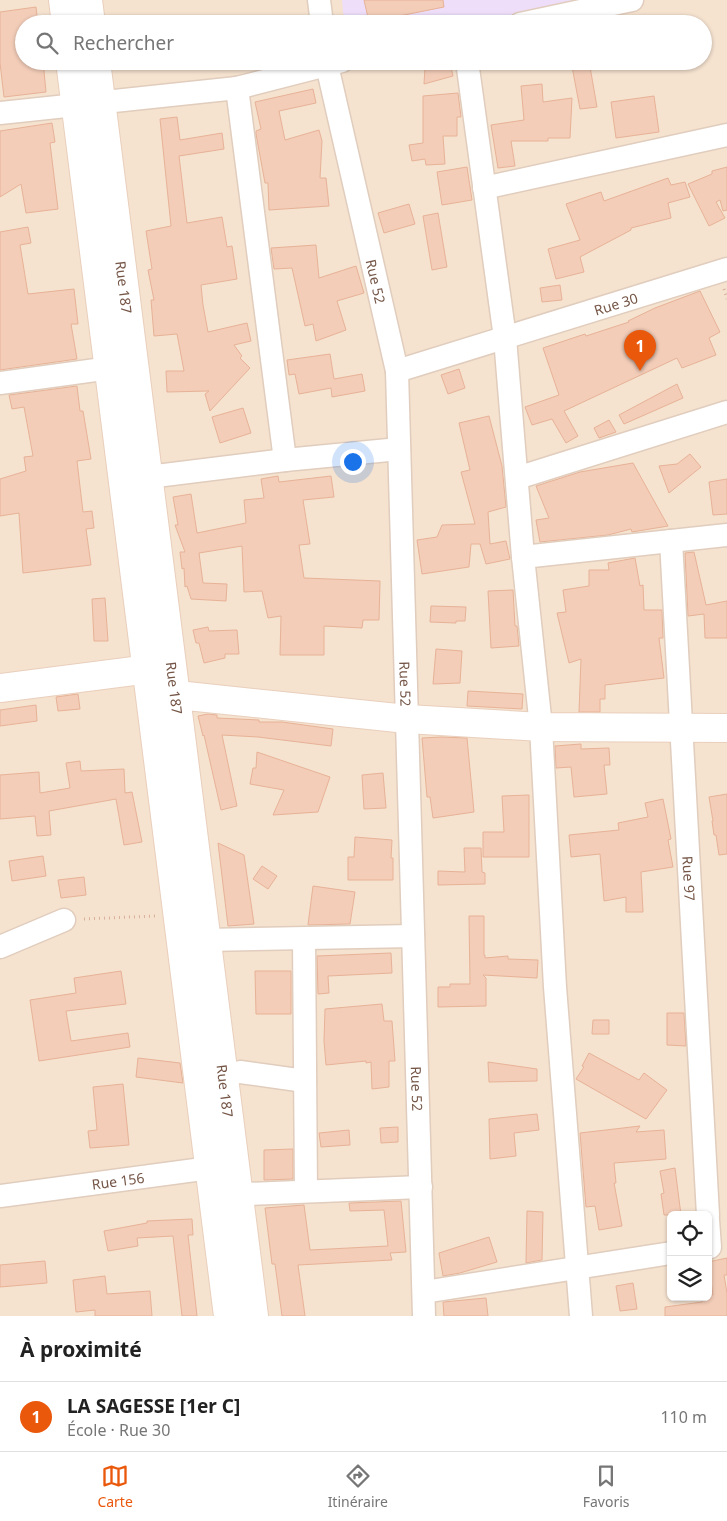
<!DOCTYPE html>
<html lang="fr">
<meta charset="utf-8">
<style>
:root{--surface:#fff;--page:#f6f6f6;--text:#222;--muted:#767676;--line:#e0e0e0;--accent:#ea580c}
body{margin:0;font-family:"Noto Sans",sans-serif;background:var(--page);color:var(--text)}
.controls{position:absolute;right:15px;bottom:15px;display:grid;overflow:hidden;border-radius:8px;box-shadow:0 1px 4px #0004}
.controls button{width:45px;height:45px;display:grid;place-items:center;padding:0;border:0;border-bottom:1px solid var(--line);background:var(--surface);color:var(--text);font:25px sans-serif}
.you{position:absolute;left:352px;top:461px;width:18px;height:18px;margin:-12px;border:4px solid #fff;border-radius:50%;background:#1a73e8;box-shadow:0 0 0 8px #1a73e833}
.badge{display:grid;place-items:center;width:32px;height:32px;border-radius:50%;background:var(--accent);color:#fff;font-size:16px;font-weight:700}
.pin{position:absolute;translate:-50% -41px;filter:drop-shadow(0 1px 2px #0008)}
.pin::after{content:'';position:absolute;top:26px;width:18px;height:15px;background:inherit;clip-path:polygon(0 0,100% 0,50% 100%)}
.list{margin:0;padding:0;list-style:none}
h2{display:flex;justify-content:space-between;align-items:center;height:65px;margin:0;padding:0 20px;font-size:21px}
h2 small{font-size:16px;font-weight:400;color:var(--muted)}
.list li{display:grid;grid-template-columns:32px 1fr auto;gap:15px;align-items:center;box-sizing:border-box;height:70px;padding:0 20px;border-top:1px solid var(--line)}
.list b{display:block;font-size:19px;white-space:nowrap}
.list p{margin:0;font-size:16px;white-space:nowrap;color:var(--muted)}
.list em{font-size:16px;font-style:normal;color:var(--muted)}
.icon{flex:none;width:28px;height:28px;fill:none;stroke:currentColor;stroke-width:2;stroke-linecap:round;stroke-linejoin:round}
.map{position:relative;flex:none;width:727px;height:1316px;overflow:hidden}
.search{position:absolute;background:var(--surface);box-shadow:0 1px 4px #0004;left:15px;right:15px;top:15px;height:55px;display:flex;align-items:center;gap:12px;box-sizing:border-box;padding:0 18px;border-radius:28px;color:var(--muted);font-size:19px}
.sheet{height:135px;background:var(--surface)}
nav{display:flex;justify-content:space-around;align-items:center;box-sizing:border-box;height:70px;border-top:1px solid var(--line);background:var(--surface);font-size:14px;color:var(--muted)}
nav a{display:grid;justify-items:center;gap:2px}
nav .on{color:var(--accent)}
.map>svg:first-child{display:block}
</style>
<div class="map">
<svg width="727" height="1316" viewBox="0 0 727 1316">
<rect width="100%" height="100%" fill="#fdf1e1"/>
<path fill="#f5e2cf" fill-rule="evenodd" d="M0 0H727V1316H0ZM24 24H703V61H24ZM671 1215H708V1297H671Z"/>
<path fill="#eedef9" d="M342 0H582L470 24H344Z"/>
<path fill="#f3cdb8" stroke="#e7b297" d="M364 0H443L444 7 369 22Z
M36 7 38 24H24V61H43L46 92 4 97 0 63V12Z
M571 61H589L597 107 580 109Z
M450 63 453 76 424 84 425 68Z
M542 84 543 102 572 98 570 138H548V141H511L515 166 498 168 491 125 524 120 521 86Z
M313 89 316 103 279 111 285 140 319 130 322 141 320 178H326L329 206 269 210 268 183H265L256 134V131L261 129 255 102Z
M458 93 461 117H457V136H443L445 164 426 165 425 159 412 161 409 145 423 143V96Z
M654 96 659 132 616 138 611 102Z
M177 117 180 140 222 133 224 149 179 156 187 223 222 217 227 247 232 246 237 279 201 285 203 305 208 332 247 323 251 341 234 345 242 356 240 358 250 368 210 411 205 394 209 391 167 392 166 371H184L177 334 154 336 151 300H154L148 270 152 269 146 231 171 226 160 119Z
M52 123 55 142 50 143 58 209 26 213 21 184 0 197V131Z
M467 167 472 200 442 205 437 172Z
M727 167V210L723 211 720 200 716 202 725 218 709 226 688 184 712 174V171Z
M668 178 671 185 685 182 690 197 668 203 671 218 631 228V230L580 257 584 272 556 279 548 249 580 240 566 204 601 192 604 201Z
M409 204 415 224 384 233 378 213Z
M438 213 447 267 432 270 423 216Z
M28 227 31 243 20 245 28 294 74 289 78 324H71L77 359 0 370V232Z
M316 245 319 278 356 266 364 293 337 301 346 330 316 341 313 324 305 326 292 268 274 269 271 248Z
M560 285 562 300 542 302 540 288Z
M700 291 720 332 709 338 716 355 682 368 677 358 564 411 578 436 566 443 552 419 532 425 525 407 559 395 543 348 585 334 586 336 629 322 628 321 655 308Z
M330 354 334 379 362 374 365 391 332 397 331 388 299 394 295 374 289 375 287 360Z
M459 369 465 388 448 394 441 375Z
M677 384 683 398 624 424 619 415Z
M77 386 80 411H83L91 459 77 461 83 512 92 511 94 528 86 529 91 565 23 573 19 513 0 516V479L26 471 24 457 33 456 24 407 12 409 9 395Z
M243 408 251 433 220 443 212 417Z
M489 416 502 466 506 507 488 512 490 544 506 541 510 559 486 564 480 544H471L469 567 422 574 417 540 437 537 442 525 475 524 461 472 470 470 459 423Z
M609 420 616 432 599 438 594 428Z
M690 454 701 467 669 493 659 466 677 464Z
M633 463 668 526 632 532 631 529 608 535 540 542 536 520 549 518 536 486 580 472Z
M278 476 279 482 331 476 334 497 303 500 310 544 299 545 304 578 380 581 379 620H363L362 628 324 626V655H280L281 616 268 618 262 591 244 592 242 546 199 553 203 583 227 584 226 601 191 599 187 586 185 587 184 568 182 569 180 552H185L175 525H178L173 497 191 494 197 533 246 523 244 500 264 498 261 479Z
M727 479V514L713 515 709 482Z
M694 552 706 605 727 601V638H705L704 614 688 616 685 553Z
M635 558 640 586 643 585 644 610H662L663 638H659L664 678 605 685V699H600V712H579L581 659 569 663 557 613 566 612 563 590 589 586V570H609L608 563Z
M513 590 515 626H517L519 646 491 648 488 591Z
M105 598 108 641H94L92 599Z
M431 606 466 607 465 621H456V623L430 622Z
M208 627 209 631 237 630 239 654H225V658L204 663 199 643H196L193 630Z
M436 649 462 651 460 683 433 684Z
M468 691 523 694 522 709 467 706Z
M78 694 80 709 58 711 56 697Z
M36 705 37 721 0 726V710Z
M208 714 217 715V718L259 720V722H282L333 729 331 746 258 737 222 735 237 806 221 810 204 735 203 736 198 716Z
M441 737 467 738 474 812 433 818 430 797H427L422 738Z
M581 744V749L609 748 610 765H604L607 794 574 797 571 767 556 768 555 746Z
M257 752 330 777 318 812 273 815 284 790 250 784 253 768H256Z
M80 761 81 771 124 769 125 793 132 792 142 842 124 845 116 799 49 811 51 835 37 836 35 816 0 819V775L39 772 40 793 70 788 66 763Z
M383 773 386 808 364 809 362 775Z
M727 794V854L719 855 716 835H714L712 821H713L709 797Z
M529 795V857H483V832H504L502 796Z
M663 799 671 839 668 840 673 867 641 872 643 912H626V897L604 901 600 854 571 857 569 835 619 830 618 823 648 817 645 803Z
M355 837 392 840 391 858H393V880H348V857H354Z
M218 843 244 855 254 924 228 926Z
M464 848H481L482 872 485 873V884L438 885V871L465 872Z
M43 856 46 876 12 881 9 861Z
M262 866 277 876 268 889 253 879Z
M84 877 86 895 61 898 58 880Z
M313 886 355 892 350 924 308 925Z
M469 916H484V955H485V958L508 956V959L538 960 537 978 483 975 486 978V1006L438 1007V987H450V984H470Z
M391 953 392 973 328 976 329 993 318 994 317 956Z
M121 971 126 1004 66 1011 71 1041 128 1033 130 1047 39 1061 30 1000 76 993 74 978Z
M255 971H291V1014H256Z
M382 1004 384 1021H392L395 1061H389V1087L372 1089 371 1062 366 1063V1061L326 1065 324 1041 325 1009Z
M667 1013H684L686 1046 667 1045Z
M593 1020H609V1034H592Z
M589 1053 639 1080 644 1073 667 1090 646 1119 576 1079 584 1067 582 1066Z
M138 1058 180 1063 183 1083 136 1077Z
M488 1062 537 1069V1081L489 1082Z
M123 1084 129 1145 90 1148 88 1131 97 1130 93 1087Z
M537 1114 539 1130 514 1133 516 1156 490 1159 489 1119Z
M640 1126 636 1132 664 1130 666 1159 614 1163 616 1183H614L622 1226 599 1230 595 1206 586 1207 580 1133Z
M398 1127V1142L381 1143 380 1128Z
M349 1130 350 1145 321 1147 319 1133Z
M293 1149V1179L264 1180V1150Z
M675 1168 681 1215H664L661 1194 664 1193 660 1171Z
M401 1201 406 1252 390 1253 392 1260 298 1265 305 1316H282L275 1264H272L265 1208 304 1205 310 1250 388 1246 384 1210 350 1211 349 1203Z
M527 1211 543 1212 542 1260 526 1263Z
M192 1219 193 1235H188L197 1316H182L173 1236 137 1238 138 1246 108 1251 104 1231 147 1223V1221Z
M489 1237 497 1262 460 1273 443 1276 439 1253Z
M727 1258V1275H724L727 1293V1316H665V1307L702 1302V1297H708V1295H713L708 1262Z
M45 1261 47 1283 0 1287V1265Z
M105 1276 107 1294 150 1291 152 1316H95V1310L76 1312 73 1280Z
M633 1283 637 1309 620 1311 616 1286Z
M486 1298 488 1316H444L443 1302Z"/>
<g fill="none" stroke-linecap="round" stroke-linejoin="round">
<g stroke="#e1cdbd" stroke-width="25">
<g id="street">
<path d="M319 0 322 24"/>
<path d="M520 24 632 0"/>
<path id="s1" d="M326 61 397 371 424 1316"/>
<path d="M467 61 505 338 523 557 541 727 555 987 581 1316"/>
<path d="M237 88 285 460"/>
<path d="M0 113 237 88 342 61"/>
<path d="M484 188 727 135"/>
<path id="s2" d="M397 371 727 269"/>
<path d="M0 383 125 366"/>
<path d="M148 477 285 460 399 449"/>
<path d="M517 478 727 412"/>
<path id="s3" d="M671 541 708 1215"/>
<path d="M523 557 727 535"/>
<path d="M304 939 306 1191"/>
<path d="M206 940 413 936"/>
<path d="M0 947 64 920"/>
<path d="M240 1072 305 1081"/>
<path d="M222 1195 421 1187"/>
<path id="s4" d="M0 1196 225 1166"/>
<path d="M708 1220 710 1247"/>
<path d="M424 1292 671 1253"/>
</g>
</g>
<g stroke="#e9cfbc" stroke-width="30">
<g id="secondary">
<path d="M63 0 66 24"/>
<path d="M88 0 91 24"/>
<path d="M70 61 228 1316"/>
<path id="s5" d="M96 61 254 1316"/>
<path d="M0 688 165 667"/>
<path d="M158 693 407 719 541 727 727 728"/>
</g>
</g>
<path stroke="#d8b09b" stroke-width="3" stroke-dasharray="1 4" stroke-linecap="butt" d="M724 289 727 299
M84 919 155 916"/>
<use href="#street" stroke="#fff" stroke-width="22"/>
<use href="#secondary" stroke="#fff" stroke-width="28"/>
</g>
<g text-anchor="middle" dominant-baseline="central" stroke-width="4" stroke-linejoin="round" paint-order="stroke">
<g font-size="14" fill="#755647" stroke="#fff5e8">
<text stroke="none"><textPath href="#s1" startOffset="226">Rue 52</textPath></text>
<text stroke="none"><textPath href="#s5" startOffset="228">Rue 187</textPath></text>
<text stroke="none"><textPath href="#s2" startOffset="229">Rue 30</textPath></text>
<text stroke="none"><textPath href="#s1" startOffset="631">Rue 52</textPath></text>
<text stroke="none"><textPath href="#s5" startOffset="632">Rue 187</textPath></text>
<text stroke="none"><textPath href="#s3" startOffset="338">Rue 97</textPath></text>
<text stroke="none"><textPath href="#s5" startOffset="1038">Rue 187</textPath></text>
<text stroke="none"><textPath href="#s1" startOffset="1036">Rue 52</textPath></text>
<text stroke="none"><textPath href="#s4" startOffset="119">Rue 156</textPath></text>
</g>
</g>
</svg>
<div class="controls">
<button><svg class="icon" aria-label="locate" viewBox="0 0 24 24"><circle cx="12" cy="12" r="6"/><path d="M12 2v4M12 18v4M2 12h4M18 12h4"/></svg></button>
<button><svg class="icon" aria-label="layers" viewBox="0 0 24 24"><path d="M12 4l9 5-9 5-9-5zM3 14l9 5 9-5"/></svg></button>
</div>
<div class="you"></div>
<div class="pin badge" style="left:640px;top:371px">1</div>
<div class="search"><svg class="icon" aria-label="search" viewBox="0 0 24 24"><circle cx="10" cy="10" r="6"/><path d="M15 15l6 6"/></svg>Rechercher</div>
</div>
<section class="sheet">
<h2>À proximité<small></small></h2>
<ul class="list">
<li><span class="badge">1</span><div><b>LA SAGESSE [1er C]</b><p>École · Rue 30</p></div><em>110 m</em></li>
</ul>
</section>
<nav>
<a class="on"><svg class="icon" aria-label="map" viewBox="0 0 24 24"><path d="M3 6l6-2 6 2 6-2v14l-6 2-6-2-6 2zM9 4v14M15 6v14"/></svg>Carte</a>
<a><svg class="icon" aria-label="directions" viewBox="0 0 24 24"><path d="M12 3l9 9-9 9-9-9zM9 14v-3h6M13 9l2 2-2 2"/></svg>Itinéraire</a>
<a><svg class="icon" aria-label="saved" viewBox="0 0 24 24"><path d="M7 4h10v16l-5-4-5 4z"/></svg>Favoris</a>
</nav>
